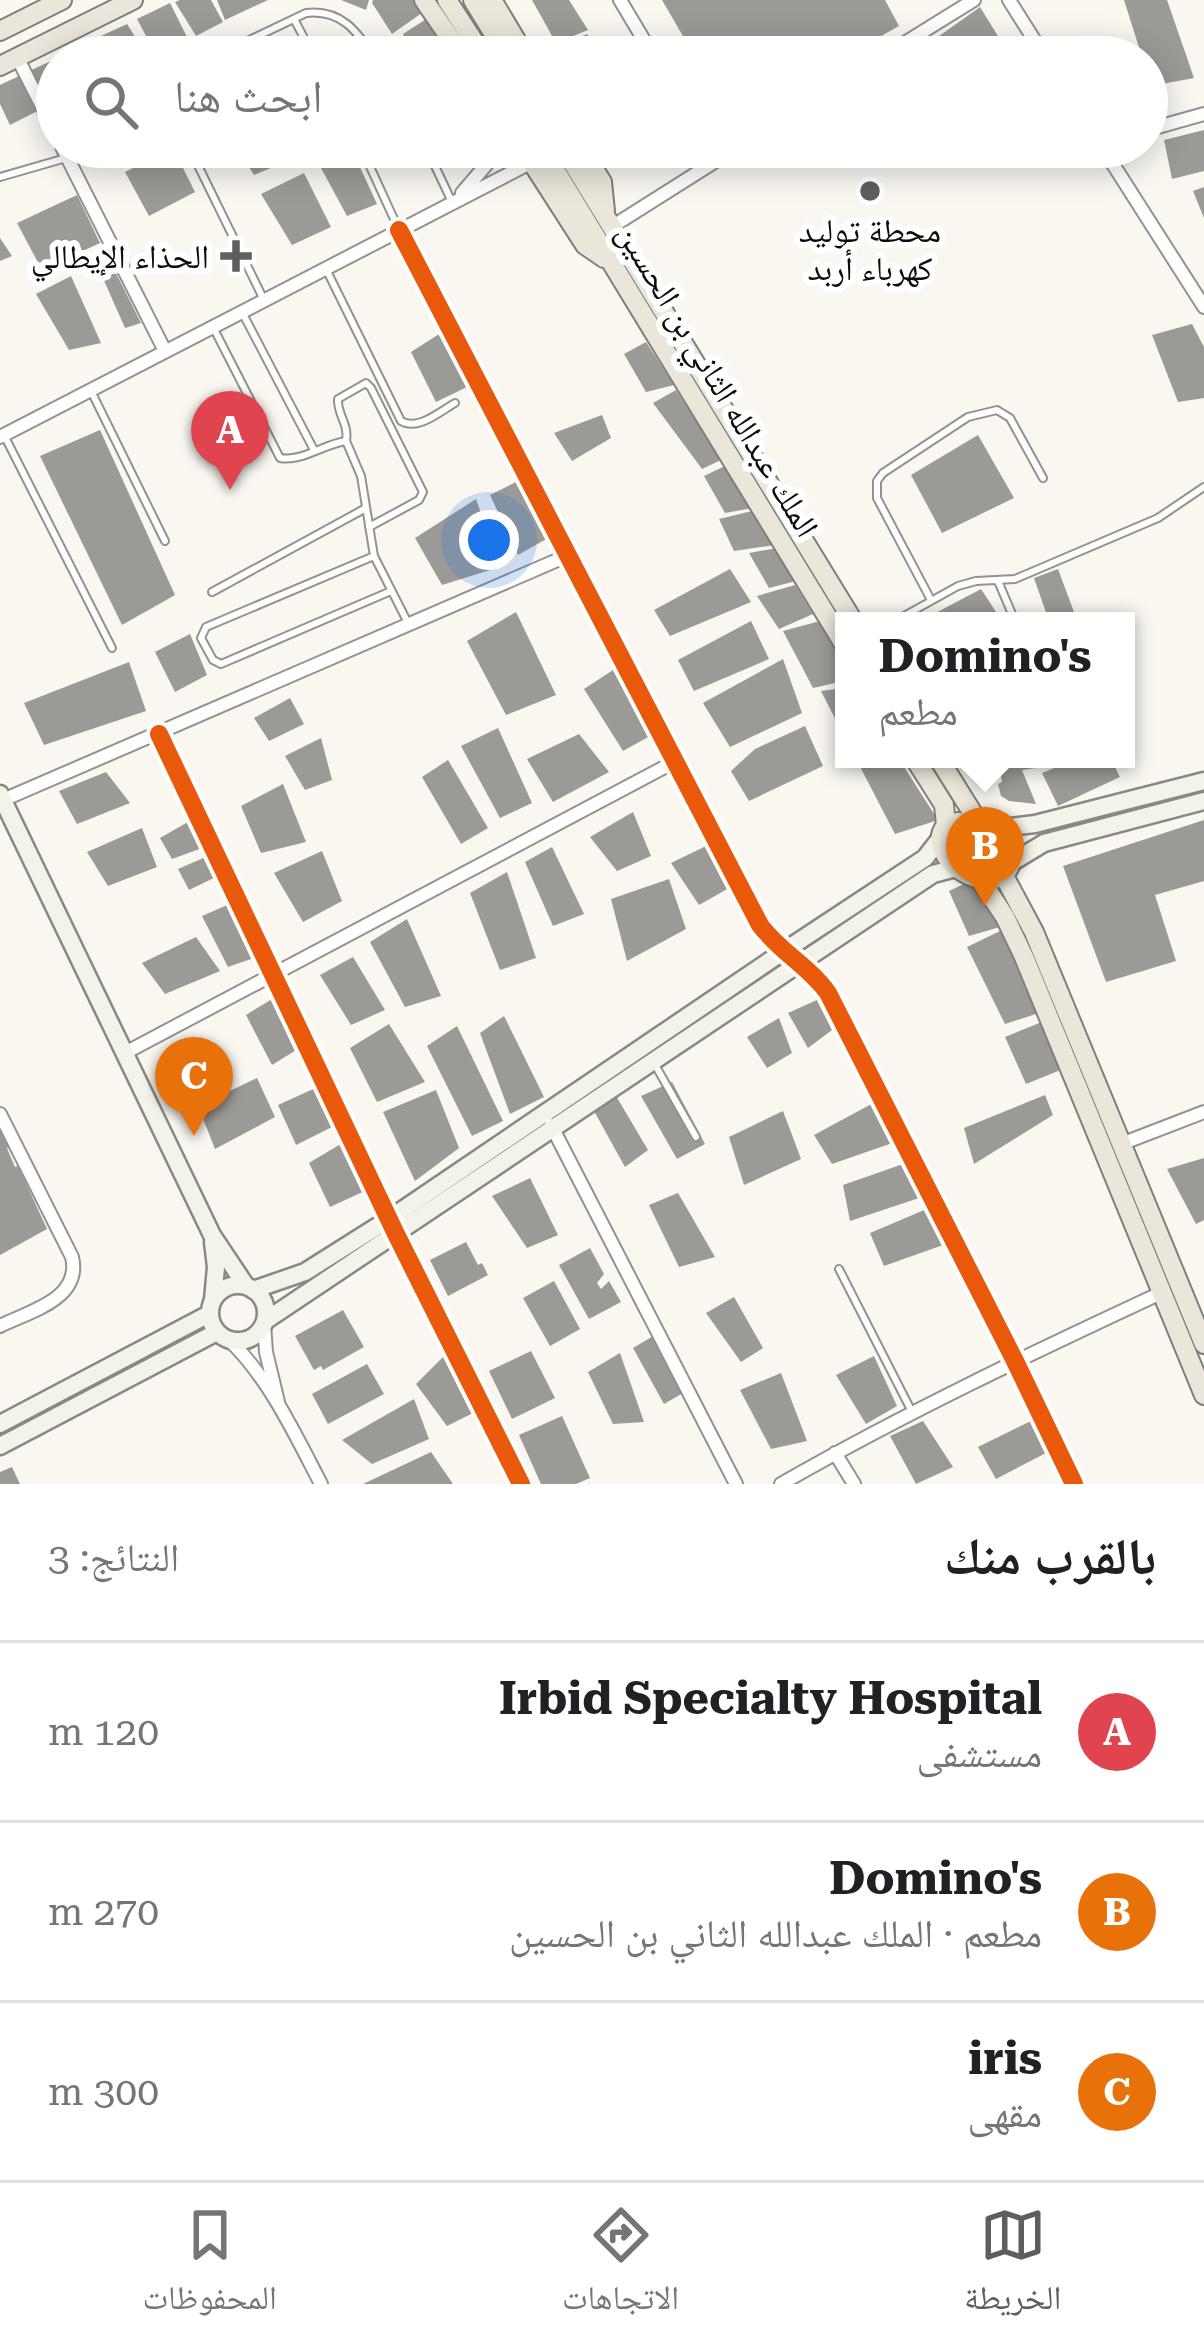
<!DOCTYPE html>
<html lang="ar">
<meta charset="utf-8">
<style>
:root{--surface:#fff;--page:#f6f6f6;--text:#202124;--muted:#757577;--line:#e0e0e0;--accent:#5f5e5c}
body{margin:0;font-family:"Roboto Serif","Noto Naskh Arabic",serif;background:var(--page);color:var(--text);direction:rtl}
.you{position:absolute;left:489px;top:540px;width:42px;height:42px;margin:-30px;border:9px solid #fff;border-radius:50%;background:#1a73e8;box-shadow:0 0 0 18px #1a73e833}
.badge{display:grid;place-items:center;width:78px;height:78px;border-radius:50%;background:var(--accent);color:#fff;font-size:39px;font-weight:700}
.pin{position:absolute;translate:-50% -99px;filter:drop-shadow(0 3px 6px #0008)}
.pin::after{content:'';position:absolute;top:63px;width:42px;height:36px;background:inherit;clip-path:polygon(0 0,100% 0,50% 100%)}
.popup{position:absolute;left:835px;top:612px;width:300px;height:156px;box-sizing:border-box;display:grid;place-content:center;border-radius:0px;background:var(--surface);filter:drop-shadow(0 3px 9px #0005);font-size:39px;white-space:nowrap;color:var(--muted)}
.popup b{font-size:45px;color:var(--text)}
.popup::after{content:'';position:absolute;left:50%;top:100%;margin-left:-24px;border:24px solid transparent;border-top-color:var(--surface)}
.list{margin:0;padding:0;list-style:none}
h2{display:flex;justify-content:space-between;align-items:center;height:156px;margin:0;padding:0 48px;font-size:51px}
h2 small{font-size:39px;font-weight:400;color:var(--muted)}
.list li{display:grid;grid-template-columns:78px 1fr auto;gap:36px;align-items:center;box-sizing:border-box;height:180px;padding:0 48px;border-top:3px solid var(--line)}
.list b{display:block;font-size:45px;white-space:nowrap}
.list p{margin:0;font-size:39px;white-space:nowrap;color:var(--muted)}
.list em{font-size:39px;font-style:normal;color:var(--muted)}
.icon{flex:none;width:66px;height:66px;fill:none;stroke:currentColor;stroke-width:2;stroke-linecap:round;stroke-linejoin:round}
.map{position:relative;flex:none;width:1204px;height:1484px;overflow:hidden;direction:ltr}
.search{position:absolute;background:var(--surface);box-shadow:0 6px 30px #0003;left:36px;right:36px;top:36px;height:132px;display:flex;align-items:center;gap:30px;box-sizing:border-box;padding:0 42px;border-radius:66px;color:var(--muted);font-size:45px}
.sheet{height:696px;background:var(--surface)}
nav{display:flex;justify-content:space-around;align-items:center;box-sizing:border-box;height:168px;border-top:3px solid var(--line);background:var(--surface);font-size:33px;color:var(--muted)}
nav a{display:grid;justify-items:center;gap:6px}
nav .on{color:var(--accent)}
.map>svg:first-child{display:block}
</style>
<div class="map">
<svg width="1204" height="1484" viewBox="0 0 1204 1484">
<rect width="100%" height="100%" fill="#f9f7f0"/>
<path fill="#9c9a96" d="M180 0H211L223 22 196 36 175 2Z
M217 0H268L225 20Z
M341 0H369L366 10Z
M373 0H418L426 10 392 34 372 3Z
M532 0H569L588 30 556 43Z
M662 0H885L899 26 844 57H695Z
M1124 0H1167L1194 78 1151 86 1147 74V57H1142Z
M170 3 189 41 155 53 137 19Z
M980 7 1011 57H932L925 46Z
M431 16 444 37 420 53 439 44 448 57H410L414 55 403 34Z
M127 24 148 57H96L90 41Z
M587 34 603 57H569L562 45Z
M86 44 91 57H59Z
M57 58V101L10 125 0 104V85Z
M1204 130V171L1172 179 1164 140Z
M236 147H283L290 160 254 175Z
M459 147H489L490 148 464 156Z
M173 148 195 192 149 216 125 172Z
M353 152 377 204 347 216 321 168Z
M304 173 331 227 292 245 261 194Z
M1204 187V218L1193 191Z
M77 195 100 243 42 270 17 223Z
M0 238 12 256 0 261Z
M110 261 141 323 125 328 98 267Z
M71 276 101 343 69 350 36 294Z
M1192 324 1204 347V398L1178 402 1152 335Z
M447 329 471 385 436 402 411 352Z
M646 342 674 385 646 392 624 354Z
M676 390 721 460 702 469 653 403Z
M602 415 611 438 572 461 554 433Z
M100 430 175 595 122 625 40 456Z
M978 435 1014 498 942 533 911 475Z
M727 465 753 508 725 513 704 476Z
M520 480 550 537 518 555 490 495Z
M476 499 500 567 442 585 415 538Z
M752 511 775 545 734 551 719 519Z
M777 548 796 581 769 588 749 553Z
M730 569 751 602 670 636 654 610Z
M1058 569 1077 620 1049 621 1034 578Z
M795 585 813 614 779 629 757 596Z
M981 589 1002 621H928L926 618Z
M516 612 556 695 506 715 467 641Z
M751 621 769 659 694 691 678 660Z
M820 621 844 666V681L813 688 783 631Z
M190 634 207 675 175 692 155 652Z
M783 659 802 713 730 747 703 703Z
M129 662 146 711 44 745 24 703Z
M613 670 650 736 623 751 584 689Z
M844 688V736L821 691Z
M290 698 304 724 269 741 254 718Z
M805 726 823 766 749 801 731 771 755 749Z
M498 728 532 803 500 818 461 746Z
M579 734 609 772 553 802 527 759Z
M321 738 332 780 305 790 285 756Z
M856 759H899L938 820 895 834Z
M993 759H1031L1036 768 1022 770 1036 804 1009 801 1001 796 998 784 1002 782 1001 776Z
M1049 759H1111L1120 777 1058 806 1042 773 1054 768Z
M448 760 488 828 461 844 422 777Z
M106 772 130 803 77 824 59 791Z
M283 784 306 842 261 853 241 806Z
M633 812 651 856 617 871 590 837Z
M1204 820V881L1155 895 1176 961 1106 982 1063 866Z
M188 822 205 847 172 859 160 838Z
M142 828 157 867 108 886 87 852Z
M706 846 729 888 699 905 671 863Z
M552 847 584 914 553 926 525 862Z
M322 851 342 901 303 922 274 873Z
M208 856 220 875 189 890 178 869Z
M507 872 536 958 500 970 470 893Z
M669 879 686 929 627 961 611 899Z
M970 881 1000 927 969 936 949 891Z
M234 902 257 957 228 967 202 916Z
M407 919 441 996 405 1007 370 942Z
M1000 931 1039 1013 1005 1024 967 947Z
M196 937 220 971 165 994 142 963Z
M353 957 385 1010 351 1025 320 975Z
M277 996 301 1047 272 1065 246 1015Z
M817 1000 832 1030 808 1048 788 1013Z
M504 1016 544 1097 510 1114 480 1033Z
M779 1018 792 1053 767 1068 747 1037Z
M1044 1021 1063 1069 1026 1084 1005 1037Z
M389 1024 425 1082 377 1102 350 1048Z
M457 1026 503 1121 472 1136 427 1046Z
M257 1078 275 1117 215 1149 198 1106Z
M672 1082 705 1144 677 1159 641 1096Z
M322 1085 336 1125 296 1145 278 1105Z
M436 1090 459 1148 415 1181 383 1112Z
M1045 1095 1053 1115 974 1164 964 1128Z
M616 1096 648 1150 625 1167 594 1111Z
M877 1101 898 1141 832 1164 814 1135Z
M783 1111 801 1159 744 1185 729 1137Z
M0 1128 9 1146 7 1148 15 1167 18 1166 47 1229 0 1255Z
M344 1142 367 1190 330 1207 309 1163Z
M1204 1158V1220L1196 1224 1167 1169Z
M903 1164 922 1197 850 1221 843 1185Z
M530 1178 558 1235 527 1248 492 1196Z
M678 1193 715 1257 679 1267 649 1205Z
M929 1208 943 1245 884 1266 870 1233Z
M466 1242 478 1265 482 1263 488 1275 448 1296 430 1260Z
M590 1248 604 1274 597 1283 601 1289 609 1281 621 1302 589 1319 559 1265Z
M554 1281 580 1329 550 1346 523 1298Z
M734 1297 763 1348 741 1362 706 1313Z
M343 1310 364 1347 323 1370 321 1366 314 1370 295 1336Z
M655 1335 683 1393 664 1404 633 1348Z
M531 1351 555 1398 512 1419 489 1371Z
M447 1353 477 1411 447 1426 416 1384Z
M620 1353 644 1422 613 1424 588 1372Z
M874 1356 897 1406 866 1424 836 1375Z
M367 1364 384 1394 328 1424 312 1394Z
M781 1373 807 1441 771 1449 740 1390Z
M414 1399 429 1439 372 1464 342 1440Z
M562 1416 590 1478 576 1484H541L519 1435Z
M1033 1420 1046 1453 996 1479 978 1447Z
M923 1421 953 1467 916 1484 890 1436Z
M431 1452 453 1484H363Z
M12 1467 20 1484H0V1472Z"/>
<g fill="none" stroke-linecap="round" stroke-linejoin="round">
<g stroke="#93928f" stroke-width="10">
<path id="lane" d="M294 19 314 57
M214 57 306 13C341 9 357 31 374 57
M189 147 264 300
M361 147 399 230
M426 147 452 202
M0 177 66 158
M327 271 401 421C418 431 439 412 455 403
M243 314 314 450
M214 329 280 458C302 462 324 444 346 441L361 476 374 556 407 621
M92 393 165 541
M4 435 112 648
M346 441C349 423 337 415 338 399L366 383 371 388 423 492 419 500 369 527
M374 556 206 627 201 638 213 660 221 664 391 591
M998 581 1015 621
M212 592 366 508
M931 600 877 498V481L883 473 968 417 997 410 1010 418 1043 478
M895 621 958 586 976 581 1015 579 1144 524 1158 518 1204 487
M654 1063 696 1137
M839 1269 911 1410"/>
</g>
<g stroke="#93928f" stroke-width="16">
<path id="street" d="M620 0 654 57
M1009 0 1045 57
M17 57 57 136
M882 57 974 0
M1147 130 1204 114
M62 147 165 351
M1102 147 1204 307
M462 193 486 165 496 147
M613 226 738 147
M399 230 760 925C780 952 810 967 828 993L1015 1361 1074 1484
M0 437 532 162
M159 734 395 1232 521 1484
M3 800 569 555
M123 1054 676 761
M0 1114 72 1257C82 1299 30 1311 0 1326
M551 1125 736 1484
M1121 1144 1204 1112
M264 1324 266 1352 278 1402
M228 1339C268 1376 296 1436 321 1484
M835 1453 854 1484
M781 1484C905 1413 1034 1352 1163 1292"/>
</g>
<g stroke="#898885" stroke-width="21">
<path id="secondary" d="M0 794 212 1235 246 1286
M985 830 1035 824 1204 781
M1011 863 1044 843 1204 801
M210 1313a28 28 0 1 1 56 0a28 28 0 1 1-56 0Z
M253 1290 305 1272 389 1219 784 951 925 858 939 840
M213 1300 216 1267 213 1242
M265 1321 933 874 956 868
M0 1424 209 1314
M0 1446 217 1332"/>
</g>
<g stroke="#807f7c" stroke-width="22">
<path id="primary" d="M424 0 463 57
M447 0 484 57
M473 0 508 57
M492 0 526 57
M0 31 62 0
M0 66 133 0
M522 147 585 245 604 258
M541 147 844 644
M563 147 853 621
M580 147 602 182 605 211
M915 759 944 805 946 825
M939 759 982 828
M958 822C983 825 1004 838 1011 863 997 905 920 859 946 825Z
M1004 876 1034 932 1204 1344
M980 879 1005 917 1024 957 1204 1395"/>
</g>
<use href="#lane" stroke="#fefefd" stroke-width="6"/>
<use href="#street" stroke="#fefefd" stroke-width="12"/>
<use href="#secondary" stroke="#f4f3e9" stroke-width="16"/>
<use href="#primary" stroke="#eae6d9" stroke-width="18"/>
<g stroke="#fff" stroke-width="26">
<path id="cycleway" d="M399 230 760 925C780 952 810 967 828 993L1015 1361 1074 1484
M159 734 395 1232 521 1484"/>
</g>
<use href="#cycleway" stroke="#e8590c" stroke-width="18"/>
</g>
<g fill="#5f5e5c" stroke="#fff" stroke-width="4.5">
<circle cx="870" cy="191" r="12"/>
<path d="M230 238h12v12h12v12h-12v12h-12v-12h-12v-12h12z"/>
</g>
<g text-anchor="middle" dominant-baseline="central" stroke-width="12" stroke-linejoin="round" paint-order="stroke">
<g font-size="33" fill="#0c0c0c" stroke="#fff">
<text x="870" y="230">محطة توليد<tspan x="870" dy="38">كهرباء أربد</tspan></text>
<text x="209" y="256" text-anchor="end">الحذاء الإيطالي</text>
</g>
<g font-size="33" fill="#0c0c0c" stroke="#fff">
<text transform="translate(718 380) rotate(59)">الملك عبدالله الثاني بن الحسين</text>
</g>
</g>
</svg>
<div class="you"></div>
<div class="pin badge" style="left:230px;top:490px;background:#e0444e">A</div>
<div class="pin badge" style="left:985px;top:906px;background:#e8710a">B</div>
<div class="popup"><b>Domino's</b>مطعم</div>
<div class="pin badge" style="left:194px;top:1136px;background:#e8710a">C</div>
<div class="search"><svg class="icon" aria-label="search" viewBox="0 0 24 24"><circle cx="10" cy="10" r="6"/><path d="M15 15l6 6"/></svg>ابحث هنا</div>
</div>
<section class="sheet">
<h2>بالقرب منك<small>النتائج: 3</small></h2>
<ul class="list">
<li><span class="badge" style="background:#e0444e">A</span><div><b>Irbid Specialty Hospital</b><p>مستشفى</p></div><em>120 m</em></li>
<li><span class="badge" style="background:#e8710a">B</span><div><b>Domino's</b><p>مطعم · الملك عبدالله الثاني بن الحسين</p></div><em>270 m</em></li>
<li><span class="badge" style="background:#e8710a">C</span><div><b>iris</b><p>مقهى</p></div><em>300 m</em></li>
</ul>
</section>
<nav>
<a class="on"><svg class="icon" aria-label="map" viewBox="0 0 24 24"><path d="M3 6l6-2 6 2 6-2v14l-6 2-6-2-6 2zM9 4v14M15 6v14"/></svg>الخريطة</a>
<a><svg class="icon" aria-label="directions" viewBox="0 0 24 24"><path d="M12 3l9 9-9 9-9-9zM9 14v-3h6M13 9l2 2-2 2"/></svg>الاتجاهات</a>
<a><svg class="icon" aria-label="saved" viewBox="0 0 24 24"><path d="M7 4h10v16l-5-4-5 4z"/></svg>المحفوظات</a>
</nav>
